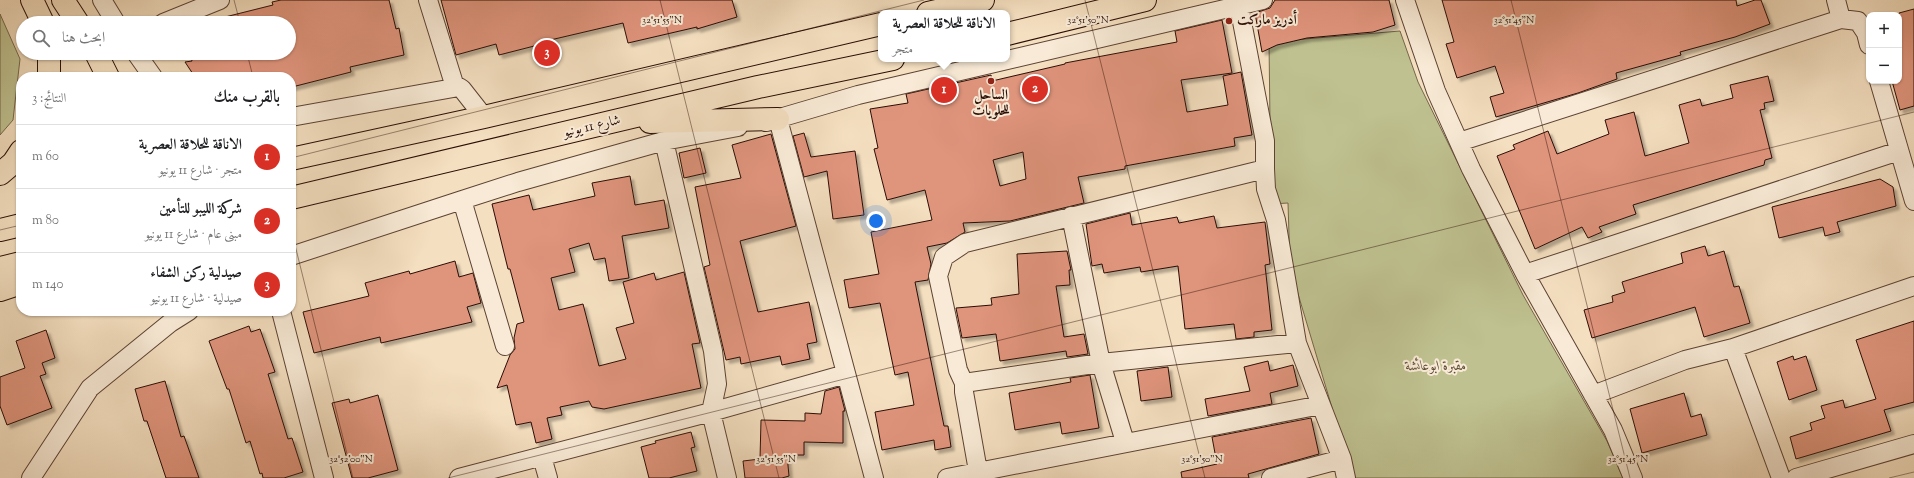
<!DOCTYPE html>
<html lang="ar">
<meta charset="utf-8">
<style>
:root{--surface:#fff;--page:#f6f6f6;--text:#202124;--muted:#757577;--line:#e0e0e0;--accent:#d93025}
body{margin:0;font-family:"Sorts Mill Goudy",Amiri,serif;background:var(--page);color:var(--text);direction:rtl}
.controls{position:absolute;right:12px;top:12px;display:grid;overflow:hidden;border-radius:8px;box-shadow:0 1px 3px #0004}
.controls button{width:36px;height:36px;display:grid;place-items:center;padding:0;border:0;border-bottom:1px solid var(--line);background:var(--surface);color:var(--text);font:20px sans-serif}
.you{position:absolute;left:876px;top:221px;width:14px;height:14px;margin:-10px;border:3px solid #fff;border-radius:50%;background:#1a73e8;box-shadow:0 0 0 6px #1a73e833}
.badge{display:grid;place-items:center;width:26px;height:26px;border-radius:50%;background:var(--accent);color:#fff;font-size:13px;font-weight:700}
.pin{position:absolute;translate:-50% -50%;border:2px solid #fff;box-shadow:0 1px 4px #0006}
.popup{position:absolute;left:878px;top:10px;width:132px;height:52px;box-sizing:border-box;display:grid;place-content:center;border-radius:8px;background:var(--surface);filter:drop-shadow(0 1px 3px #0005);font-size:13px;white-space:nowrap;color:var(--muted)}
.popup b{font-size:15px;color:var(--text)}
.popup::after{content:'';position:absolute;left:50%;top:100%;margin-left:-8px;border:8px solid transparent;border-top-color:var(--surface)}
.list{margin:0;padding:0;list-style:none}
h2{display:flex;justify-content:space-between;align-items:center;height:52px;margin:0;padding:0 16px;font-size:17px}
h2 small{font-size:13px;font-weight:400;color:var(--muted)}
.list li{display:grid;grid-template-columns:26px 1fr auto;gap:12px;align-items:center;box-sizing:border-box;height:64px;padding:0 16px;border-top:1px solid var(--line)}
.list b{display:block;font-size:15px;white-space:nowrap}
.list p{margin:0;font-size:13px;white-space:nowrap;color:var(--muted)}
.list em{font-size:13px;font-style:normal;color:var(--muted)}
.icon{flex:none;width:22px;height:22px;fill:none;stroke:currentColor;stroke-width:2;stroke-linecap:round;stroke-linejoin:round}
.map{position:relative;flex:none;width:1914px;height:478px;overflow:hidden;direction:ltr}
.search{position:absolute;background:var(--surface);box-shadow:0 1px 3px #0004;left:16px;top:16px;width:280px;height:44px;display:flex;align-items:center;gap:10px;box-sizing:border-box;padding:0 14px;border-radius:22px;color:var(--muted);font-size:15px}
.panel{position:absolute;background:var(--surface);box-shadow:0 1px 3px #0004;left:16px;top:72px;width:280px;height:244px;border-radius:16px;direction:rtl}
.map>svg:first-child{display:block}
</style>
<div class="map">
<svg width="1914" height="478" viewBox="0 0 1914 478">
<defs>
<filter id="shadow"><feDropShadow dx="3.5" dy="3.5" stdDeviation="1" flood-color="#0004"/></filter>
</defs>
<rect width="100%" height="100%" fill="#f4dfc0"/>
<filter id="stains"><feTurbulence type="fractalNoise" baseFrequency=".005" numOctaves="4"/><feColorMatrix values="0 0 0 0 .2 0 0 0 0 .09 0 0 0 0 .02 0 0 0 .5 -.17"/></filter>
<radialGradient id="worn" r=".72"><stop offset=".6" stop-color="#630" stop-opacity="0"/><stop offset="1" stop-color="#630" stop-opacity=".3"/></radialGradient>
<path fill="#bfc190" stroke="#74674a" d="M0 14 20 59 13 120 0 135Z
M1400 31 1418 82 1523 295 1607 441 1623 478H1353L1290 267 1288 203 1271 204 1269 42Z"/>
<path fill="#df947c" stroke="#2a0d04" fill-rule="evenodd" filter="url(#shadow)" d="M281 0H389L396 29 399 28 404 55 350 67 351 72 292 87 291 77H195L185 62 192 61 190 53H289V23H222L221 18 273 5 272 2Z
M441 0H732L737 17 697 29V27L628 43 623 23 546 41V43L499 55 496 44 456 55Z
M1275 0H1389L1395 25 1373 32 1307 38 1277 45 1262 52 1255 13 1270 8Z
M1442 0H1736L1737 6 1755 0H1761L1770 24 1735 37 1680 52 1681 55 1616 73 1617 79 1578 93 1496 117 1490 97 1504 93 1495 66 1457 78 1446 44 1454 42Z
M1914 9V106L1900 110 1892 81H1899V13Z
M1222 20 1232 73 1181 80 1187 112 1228 105 1223 76 1241 72 1252 135 1234 138 1235 146 1125 166V169L1078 177 1084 203 1010 221 963 223 965 232 947 243 927 247 931 264 928 280 915 282 944 426H948L951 447 935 450 934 440 882 450 875 412 914 405 908 372 895 375 880 303 849 308 844 280 879 274 871 232 932 220 925 190 887 200 874 149 878 148 870 109 908 103 906 94 991 75 992 81 1065 64V63L1177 42 1175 31ZM1023 152 1026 179 1000 186 993 160Z
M1768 76 1774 101 1764 103 1765 109 1760 110 1772 158 1765 160 1764 165 1633 205 1636 214 1599 227 1602 232 1588 238 1582 227 1535 249 1497 156 1515 149 1513 145 1548 131 1557 154 1609 134 1605 120 1634 112 1645 156 1689 143 1679 105 1700 99 1702 106 1733 98 1730 85Z
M804 133 811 157 855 151 864 215 833 219 827 171 804 177 793 136Z
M771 134 796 226 740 241 758 312 809 302 817 342 807 344 810 359 782 365 780 356 741 364 740 357 726 360 704 267 710 265 695 187 741 178 732 145Z
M700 148 706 173 684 178 679 153Z
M630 176 635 205 664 200 669 228 622 236 629 278 609 281 605 258 594 260 589 243 569 249 575 272 551 278 559 310 583 304 599 366 626 359 616 328 634 323 623 282 654 273 656 280 684 272 700 343 692 344 701 388 604 409 592 407 589 401 560 407 562 415 547 418 552 439 536 443 531 422 516 425 507 385 497 388 510 355 515 349 514 338 517 324 524 322 510 269H508L492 204 529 195 533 210 595 196 592 183Z
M1880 179 1893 187 1896 206 1837 222 1840 232 1825 236 1823 227 1779 238 1772 207Z
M1130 213 1132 225 1177 217 1179 223 1214 216 1217 228 1265 222 1270 264 1265 265 1272 330 1254 332V337L1236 339 1234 324 1185 329 1178 266 1141 272 1140 267 1104 273 1102 264 1092 266 1086 224Z
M1705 246 1708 256 1724 251 1734 287 1739 286 1750 323 1704 337 1695 307 1592 338 1584 310 1613 302 1612 296 1625 292 1622 282 1683 263 1681 253Z
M1067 251 1071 270H1069L1070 285 1056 286 1064 337 1084 334 1088 354 1067 357 1066 351 1000 361 996 334 962 338 956 308 992 305 991 298 1019 294 1017 254Z
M455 261 459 277 473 273 481 303 467 307 472 322 381 343 380 337 314 353 303 312 369 296 365 283 409 271 410 274Z
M1914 321V402L1884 410 1891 431 1796 459 1790 437 1812 430 1810 423 1825 418 1821 406 1843 400 1845 408 1876 399 1856 340Z
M249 326 251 332 260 329 275 372 268 374 288 439 292 438 303 472 284 478H263L262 473 260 474 250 441 246 443 229 389H227L209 341Z
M46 330 55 358 42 363 46 374 40 376 52 408 7 425 0 406V377L25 368 16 341Z
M1793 356 1794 360 1806 356 1817 390 1789 400 1777 362Z
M1268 361 1270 371 1293 365 1298 386 1270 393 1272 404 1208 416 1205 399 1250 391 1244 367Z
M1168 367 1172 397 1141 401 1137 371Z
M1090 375 1099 428 1062 434 1060 422 1015 430 1009 393 1071 382 1070 378Z
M165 381 181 437 184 436 199 478H166L147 421H144L135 389Z
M839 387 845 411H843V443L804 442V455H787L789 476 782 478H745L743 461 760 459 761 420 805 421V413L821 414 825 391Z
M1684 393 1691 417 1701 414 1707 435 1642 453 1630 409Z
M378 395 398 470 368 478H352L332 403 349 399 350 403Z
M1311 418 1319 454 1248 474 1249 478H1182L1181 472 1217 464 1212 437Z
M691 432 695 447 691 448 697 471 669 478H649L641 447 656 443 655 441Z"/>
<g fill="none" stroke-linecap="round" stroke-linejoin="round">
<g stroke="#5c4233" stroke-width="20">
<path id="minor" d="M102 0 116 23
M428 0 455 87
M1405 0 1436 91 1471 169 1525 274 1613 430 1633 478
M1836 0 1841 19
M1239 6 1265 141V169L965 243 944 257 938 276 958 370 964 383 1101 363 1297 343
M163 23 220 0
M136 53 153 77
M1879 81 1914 201
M291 117 459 87 462 89 484 117
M778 119 874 478
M766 122 858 95 1263 0
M664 141 713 351 717 384 711 412 727 478
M1459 142 1841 19 1858 21 1866 33 1869 45
M1265 169 1266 189 1276 220 1297 343 1342 459 1346 478
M1071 216 1101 363 1125 442
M291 256 462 200
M1525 274 1899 151
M281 311 324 478
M505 346 462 200 518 182 664 141 738 127
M1733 348 1781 478
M964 383V392L978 471
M1593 395 1685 360 1733 348 1914 286
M542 457 548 478
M31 478 90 388 170 323 189 311
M459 478 711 412 846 374
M947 478 1321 405
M1271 478 1342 459
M1796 478 1914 444"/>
</g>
<g stroke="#2a0d04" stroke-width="24">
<path id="trunk" d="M32 0 43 23
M63 0 78 23
M928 13 983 0
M1007 34 1145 0
M96 53 108 77
M49 77V53
M650 122 778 119
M291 159 484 117 881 24
M0 174 13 163 21 151
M291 198 758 87 893 59
M0 230 21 225
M0 268 21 263
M0 290 21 283"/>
</g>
<use href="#minor" stroke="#f8ead6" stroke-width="18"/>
<use href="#trunk" stroke="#f4dfc0" stroke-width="22"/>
</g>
<path fill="none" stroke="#2a0d04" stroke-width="1" stroke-opacity="0.45" d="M234 0 240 23M660 0 779 478M1085 0 1205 478M1511 0 1630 478M247 53 253 77M291 158 924 0M291 229 353 478M0 230 21 225M448 478 1914 112M1889 478 1914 472"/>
<g fill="#8f2418" stroke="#f8ead6" stroke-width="1.5">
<circle cx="1229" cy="21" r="4"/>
<circle cx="991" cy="81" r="4"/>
</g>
<g text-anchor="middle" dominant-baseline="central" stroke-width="4" stroke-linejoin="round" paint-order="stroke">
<g font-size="14" font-weight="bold" fill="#2a0d04" stroke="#f8ead6" text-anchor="start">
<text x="1237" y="21">أدريز ماركت</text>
<text x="991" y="96" text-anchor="middle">الساحل<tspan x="991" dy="16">للحلويات</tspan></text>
</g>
<g font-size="14" fill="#2a0d04" stroke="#f8ead6">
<text transform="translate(592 127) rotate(-13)">شارع 11 يونيو</text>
</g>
<g font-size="14" font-style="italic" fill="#5e4c35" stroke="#f8ead6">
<text x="1436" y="367">مقبرة ابوعائشة</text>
</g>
</g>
<g font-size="10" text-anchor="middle" fill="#2a0d04" stroke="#f8ead6" stroke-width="4" stroke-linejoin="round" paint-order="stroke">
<text x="662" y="23">32°51'55"N</text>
<text x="1088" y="23">32°51'50"N</text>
<text x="1514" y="23">32°51'45"N</text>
<text x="351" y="462">32°52'00"N</text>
<text x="776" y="462">32°51'55"N</text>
<text x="1202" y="462">32°51'50"N</text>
<text x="1628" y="462">32°51'45"N</text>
</g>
<rect width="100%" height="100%" filter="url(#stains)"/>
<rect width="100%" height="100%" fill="url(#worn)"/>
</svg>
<div class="controls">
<button>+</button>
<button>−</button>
</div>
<div class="you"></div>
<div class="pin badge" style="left:944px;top:90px">1</div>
<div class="popup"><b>الاناقة للحلاقة العصرية</b>متجر</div>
<div class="pin badge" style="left:1035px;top:89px">2</div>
<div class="pin badge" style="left:547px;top:53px">3</div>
<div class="search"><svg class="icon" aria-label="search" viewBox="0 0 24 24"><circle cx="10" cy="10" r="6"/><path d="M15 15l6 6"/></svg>ابحث هنا</div>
<section class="panel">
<h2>بالقرب منك<small>النتائج: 3</small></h2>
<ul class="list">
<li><span class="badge">1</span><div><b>الاناقة للحلاقة العصرية</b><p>متجر · شارع 11 يونيو</p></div><em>60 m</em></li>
<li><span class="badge">2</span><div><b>شركة الليبو للتأمين</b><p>مبنى عام · شارع 11 يونيو</p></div><em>80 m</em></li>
<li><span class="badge">3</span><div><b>صيدلية ركن الشفاء</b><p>صيدلية · شارع 11 يونيو</p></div><em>140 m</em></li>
</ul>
</section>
</div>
